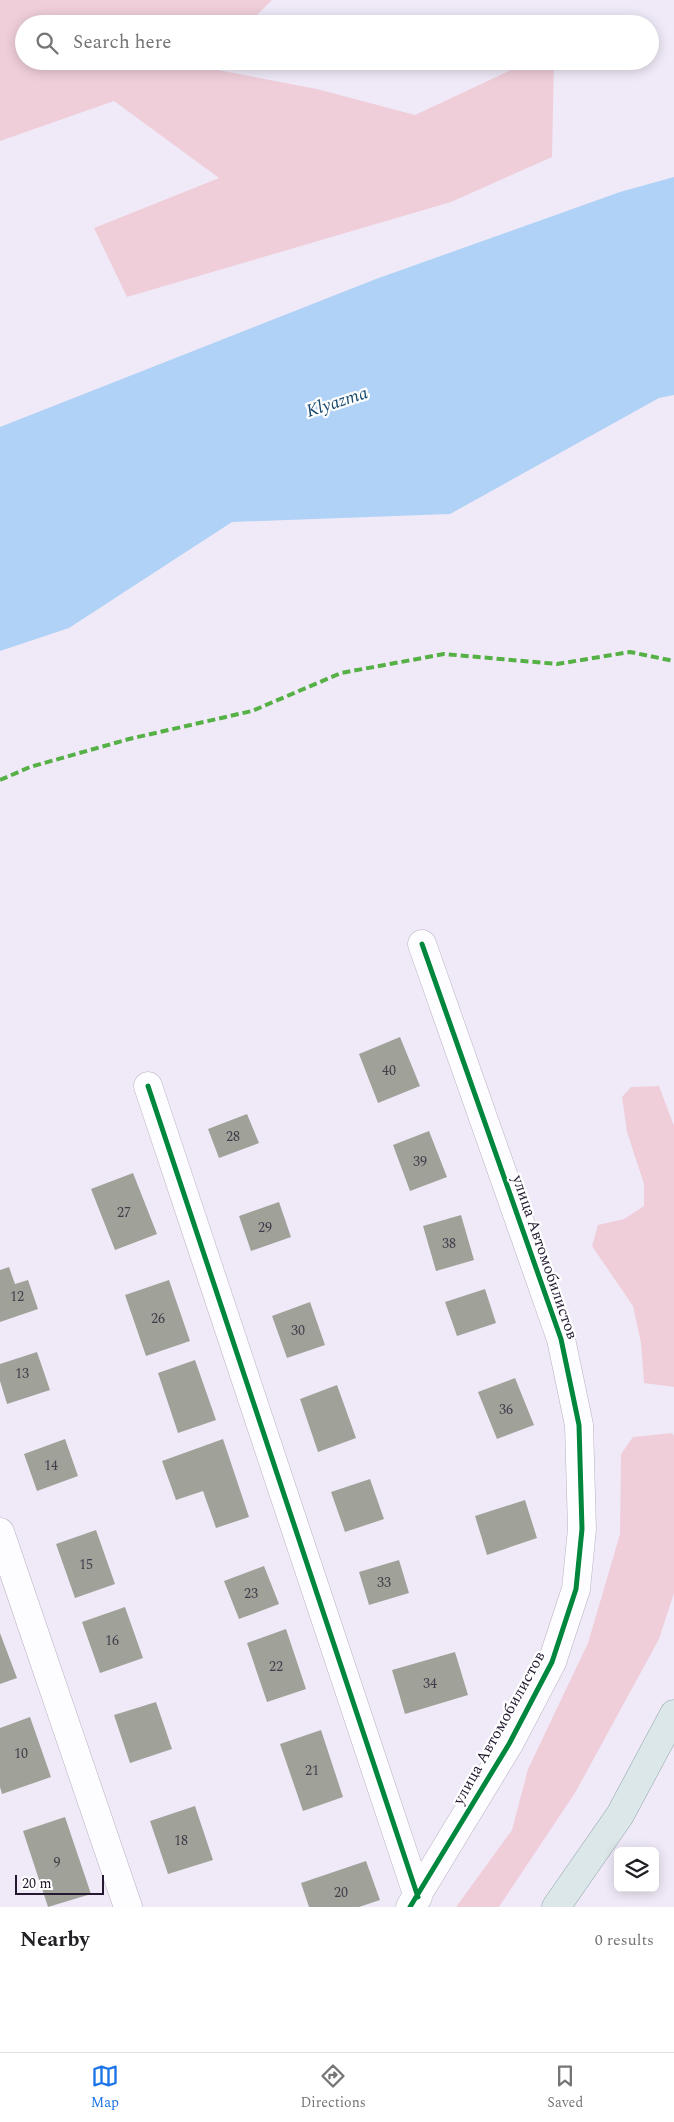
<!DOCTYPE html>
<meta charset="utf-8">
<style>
:root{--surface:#fff;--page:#f6f6f6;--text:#202124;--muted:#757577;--line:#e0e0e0;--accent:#1a73e8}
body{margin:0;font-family:Spectral,serif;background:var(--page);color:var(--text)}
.controls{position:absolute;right:15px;bottom:15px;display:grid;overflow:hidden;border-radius:8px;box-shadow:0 2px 12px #0003}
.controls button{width:45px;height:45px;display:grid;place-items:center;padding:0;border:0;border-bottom:1px solid var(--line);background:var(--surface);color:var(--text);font:25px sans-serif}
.scale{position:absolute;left:15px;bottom:12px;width:89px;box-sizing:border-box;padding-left:5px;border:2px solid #241930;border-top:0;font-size:14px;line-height:18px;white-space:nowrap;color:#241930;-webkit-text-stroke:4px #fff;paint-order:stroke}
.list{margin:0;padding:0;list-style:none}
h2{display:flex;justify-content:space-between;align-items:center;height:65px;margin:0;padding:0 20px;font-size:21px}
h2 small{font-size:16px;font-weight:400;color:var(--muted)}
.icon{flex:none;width:28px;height:28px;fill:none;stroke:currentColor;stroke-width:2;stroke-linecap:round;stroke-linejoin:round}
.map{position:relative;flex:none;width:674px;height:1907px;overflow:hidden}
.search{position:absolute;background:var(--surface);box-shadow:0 2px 12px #0003;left:15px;right:15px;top:15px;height:55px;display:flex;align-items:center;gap:12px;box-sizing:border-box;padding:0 18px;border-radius:28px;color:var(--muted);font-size:19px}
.sheet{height:145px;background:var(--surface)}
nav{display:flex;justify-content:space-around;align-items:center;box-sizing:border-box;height:70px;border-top:1px solid var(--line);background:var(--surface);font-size:14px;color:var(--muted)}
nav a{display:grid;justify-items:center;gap:2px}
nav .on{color:var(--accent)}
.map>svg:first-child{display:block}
</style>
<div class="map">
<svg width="674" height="1907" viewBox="0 0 674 1907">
<rect width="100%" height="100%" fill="#f0eaf8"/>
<path fill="#efceda" d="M0 0H272L248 24H24V61H213L207 68 317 89 415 115 530 61H554L552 157 451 202 127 297 94 228 219 178 114 101 0 141Z
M659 1086 674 1126V1387L644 1383 641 1343 633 1306 592 1246 598 1225 624 1219 644 1206V1184L627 1132 622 1097 631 1087Z
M672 1433 674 1436V1593L659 1639 575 1793 499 1907H456L512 1830 528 1769 588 1643 620 1534 621 1454 633 1437Z"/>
<path fill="#b0d2f6" d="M674 177V395L659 398 450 514 232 522 69 628 0 651V427L376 279 620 192Z"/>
<path fill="#a0a29a" d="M400 1037 420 1086 378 1103 359 1054Z
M247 1114 259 1143 219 1158 208 1129Z
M429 1131 447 1177 410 1191 393 1145Z
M133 1173 157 1234 115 1250 91 1189Z
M279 1202 291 1237 251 1251 239 1216Z
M461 1215 474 1260 436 1271 423 1226Z
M9 1267 15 1284 28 1280 38 1309 0 1322V1270Z
M169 1280 190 1341 146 1356 125 1295Z
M485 1289 496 1323 457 1336 445 1302Z
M310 1302 325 1345 287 1358 272 1316Z
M37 1352 50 1390 7 1404 0 1381V1364Z
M195 1360 216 1420 178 1433 158 1373Z
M515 1378 534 1425 497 1439 478 1392Z
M337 1385 356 1438 318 1452 300 1399Z
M65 1439 78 1476 37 1491 24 1454Z
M223 1439 249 1517 216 1528 203 1491 176 1500 162 1461Z
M370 1479 384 1519 345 1532 331 1492Z
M525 1500 537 1538 487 1555 475 1516Z
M96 1530 115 1584 75 1598 56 1544Z
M399 1560 409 1593 369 1605 359 1572Z
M264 1566 279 1604 239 1619 224 1581Z
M125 1607 143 1658 100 1673 82 1622Z
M286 1629 306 1689 267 1702 247 1643Z
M0 1633 17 1678 0 1684Z
M455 1652 468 1695 405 1714 392 1670Z
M156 1702 172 1749 130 1763 114 1715Z
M30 1717 51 1777 2 1794 0 1787V1728Z
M321 1730 343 1797 303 1811 280 1744Z
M195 1806 213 1860 168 1874 150 1821Z
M65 1817 91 1894 48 1907 23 1831Z
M366 1861 380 1900 359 1907H309L301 1883Z"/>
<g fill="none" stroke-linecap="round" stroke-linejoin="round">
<g stroke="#b9b1c2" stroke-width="29">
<path id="minor" d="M148 1086 418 1897
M0 1532 128 1907
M410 1907 509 1744 552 1662 576 1589 582 1529 579 1425 561 1339 422 944"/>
</g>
<g stroke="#92a5ab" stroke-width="29">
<path id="major" d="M556 1907 620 1815 674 1714"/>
</g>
<use href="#minor" stroke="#fdfcfe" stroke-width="28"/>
<use href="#major" stroke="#dbe7e8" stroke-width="28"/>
<path stroke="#55b146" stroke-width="4" stroke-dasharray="8 4" stroke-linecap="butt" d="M0 780 30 767 129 739 252 711 341 673 444 654 557 664 630 652 674 661"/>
<g stroke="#fff" stroke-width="8">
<path id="cycleway" d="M148 1086 418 1897
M410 1907 509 1744 552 1662 576 1589 582 1529 579 1425 561 1339 422 944"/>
</g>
<use href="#cycleway" stroke="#00873e" stroke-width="5"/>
</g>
<g text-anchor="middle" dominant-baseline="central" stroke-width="4.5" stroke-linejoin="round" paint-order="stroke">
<g font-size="14" fill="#433b4a">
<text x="389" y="1070">40</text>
<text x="233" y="1136">28</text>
<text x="420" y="1161">39</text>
<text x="124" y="1212">27</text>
<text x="265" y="1227">29</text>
<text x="449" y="1243">38</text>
<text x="17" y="1296">12</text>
<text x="158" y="1318">26</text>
<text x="298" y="1330">30</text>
<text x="22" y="1373">13</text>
<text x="506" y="1409">36</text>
<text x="51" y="1465">14</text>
<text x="86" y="1564">15</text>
<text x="384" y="1582">33</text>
<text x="251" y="1593">23</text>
<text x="112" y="1640">16</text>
<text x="276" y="1666">22</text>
<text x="430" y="1683">34</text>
<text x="21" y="1753">10</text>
<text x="312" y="1770">21</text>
<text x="181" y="1840">18</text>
<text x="57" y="1862">9</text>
<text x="341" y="1892">20</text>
</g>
<g font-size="16" fill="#241930" stroke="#fff">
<text transform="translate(545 1257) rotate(71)">улица Автомобилистов</text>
<text transform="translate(499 1728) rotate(-61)">улица Автомобилистов</text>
</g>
<g font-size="18" font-style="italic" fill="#18496e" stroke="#fff">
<text transform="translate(337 402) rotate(-18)">Klyazma</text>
</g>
</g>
</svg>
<div class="controls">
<button><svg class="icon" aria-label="layers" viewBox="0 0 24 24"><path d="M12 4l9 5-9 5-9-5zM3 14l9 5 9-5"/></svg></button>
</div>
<div class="scale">20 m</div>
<div class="search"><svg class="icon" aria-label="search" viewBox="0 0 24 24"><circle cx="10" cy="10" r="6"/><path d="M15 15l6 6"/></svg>Search here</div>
</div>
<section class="sheet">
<h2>Nearby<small>0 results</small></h2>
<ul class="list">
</ul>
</section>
<nav>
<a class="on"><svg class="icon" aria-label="map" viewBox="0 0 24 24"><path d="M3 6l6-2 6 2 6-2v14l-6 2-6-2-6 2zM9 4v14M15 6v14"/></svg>Map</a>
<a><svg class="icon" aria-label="directions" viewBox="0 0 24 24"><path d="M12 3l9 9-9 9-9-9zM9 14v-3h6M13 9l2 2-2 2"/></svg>Directions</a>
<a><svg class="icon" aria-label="saved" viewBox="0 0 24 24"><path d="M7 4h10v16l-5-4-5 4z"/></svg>Saved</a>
</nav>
